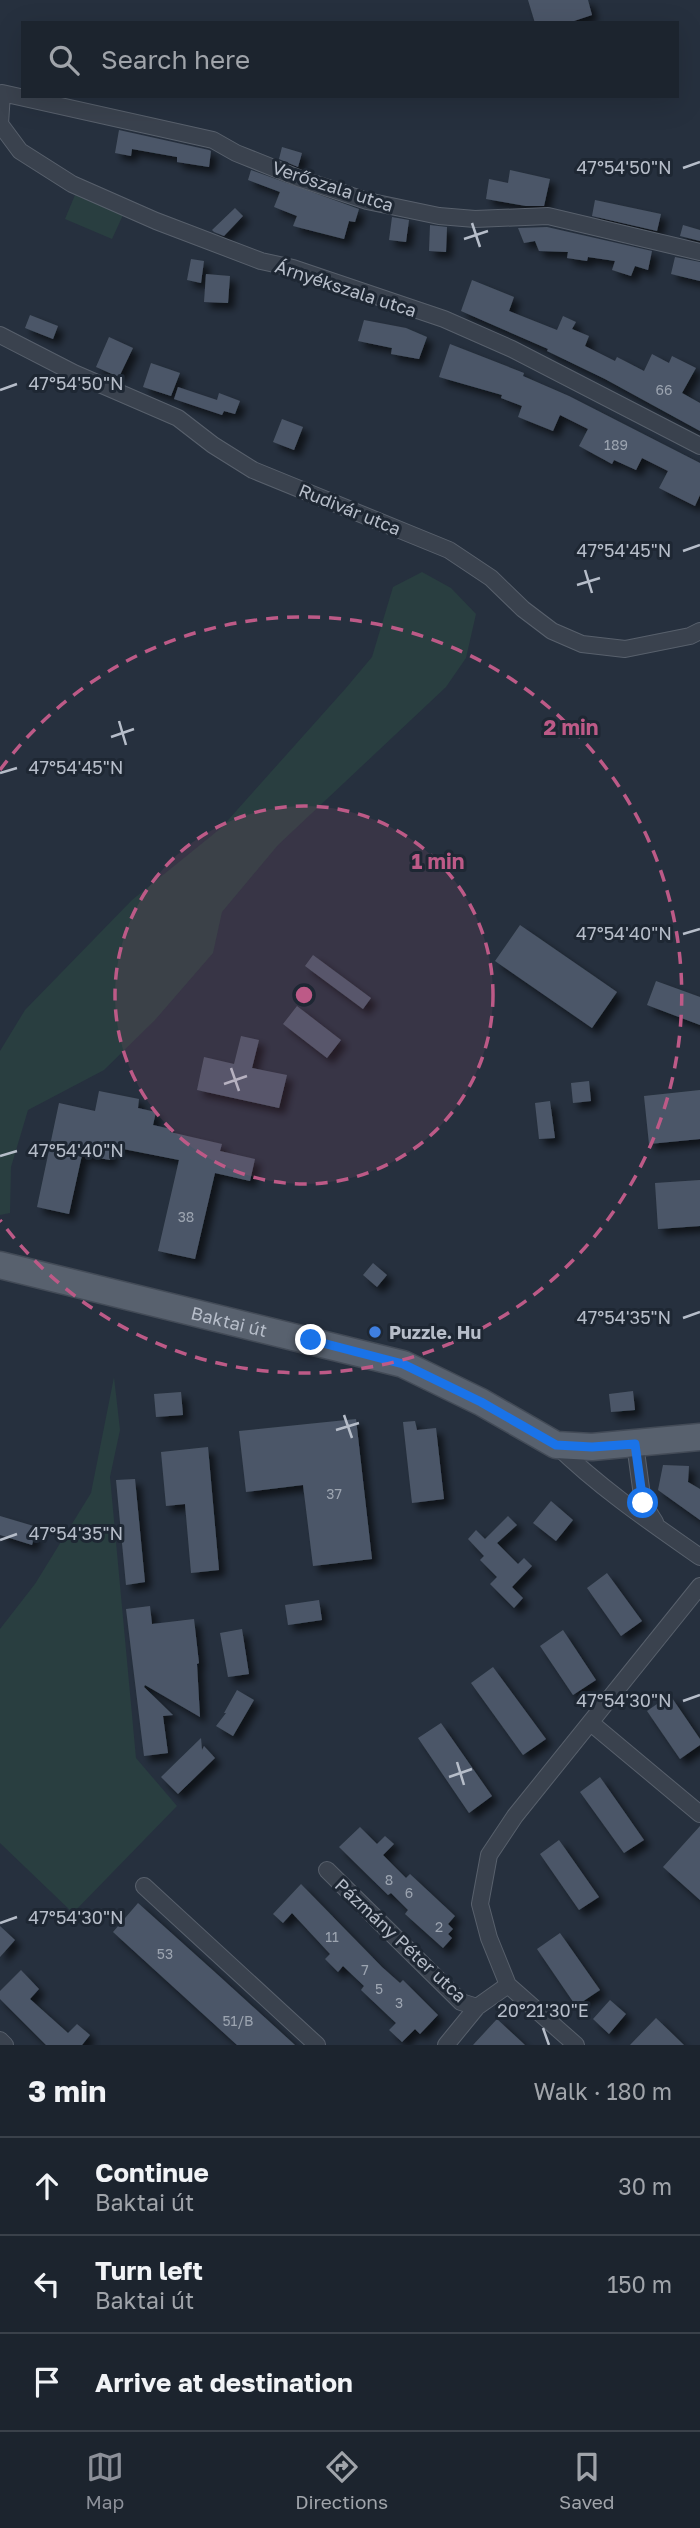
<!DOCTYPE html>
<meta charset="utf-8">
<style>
:root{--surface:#1c242e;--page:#29303a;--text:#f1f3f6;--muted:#a0a4aa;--line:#3a414a;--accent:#8c9099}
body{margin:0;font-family:"Golos Text",sans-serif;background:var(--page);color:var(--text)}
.stop{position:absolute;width:21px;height:21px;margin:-16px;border:5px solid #1a73e8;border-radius:50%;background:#fff}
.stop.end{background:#1a73e8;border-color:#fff;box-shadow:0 2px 7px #0008}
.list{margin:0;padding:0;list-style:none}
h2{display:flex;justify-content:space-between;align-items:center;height:91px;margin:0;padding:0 28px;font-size:30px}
h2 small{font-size:23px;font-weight:400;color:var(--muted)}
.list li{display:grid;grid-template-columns:46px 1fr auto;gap:21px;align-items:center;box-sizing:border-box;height:98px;padding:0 28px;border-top:2px solid var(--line)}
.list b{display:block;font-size:26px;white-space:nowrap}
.list p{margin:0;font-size:23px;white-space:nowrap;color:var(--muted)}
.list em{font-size:23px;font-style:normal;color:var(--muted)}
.icon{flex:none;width:38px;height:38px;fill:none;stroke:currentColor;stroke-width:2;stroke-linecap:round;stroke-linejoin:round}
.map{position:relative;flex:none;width:700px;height:2045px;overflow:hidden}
.search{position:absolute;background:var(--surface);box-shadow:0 7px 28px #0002;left:21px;right:21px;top:21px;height:77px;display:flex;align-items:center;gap:18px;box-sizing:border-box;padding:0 24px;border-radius:0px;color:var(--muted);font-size:26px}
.sheet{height:385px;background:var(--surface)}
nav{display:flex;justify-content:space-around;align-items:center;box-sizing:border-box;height:98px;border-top:2px solid var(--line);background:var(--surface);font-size:19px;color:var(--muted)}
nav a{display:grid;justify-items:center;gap:4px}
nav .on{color:var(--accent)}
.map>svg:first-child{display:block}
</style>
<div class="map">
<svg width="700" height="2045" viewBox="0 0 700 2045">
<defs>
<filter id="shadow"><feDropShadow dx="6" dy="6" stdDeviation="3.5" flood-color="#0009"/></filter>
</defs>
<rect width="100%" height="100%" fill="#26303e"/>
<path fill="#293e40" d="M75 195 123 215 112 239 65 219Z
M422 572 451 588 476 614 466 658 446 687 278 845 222 912 213 953 155 1020 104 1070 28 1110 11 1167 10 1213 0 1215V1051L25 1010 132 900 221 828 346 688 372 657 393 587Z
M114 1377 120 1430 110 1477 136 1758 177 1806 73 1913 0 1843V1629L35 1584 91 1493Z"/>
<path fill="#4c5767" filter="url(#shadow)" d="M528 0H588L592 15 568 23H535Z
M119 130 209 150 211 151 209 167 177 162V157L132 149 131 156 115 153Z
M282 147 302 153 298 167 279 159Z
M251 170 359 209 355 222 349 221 344 239 293 226 297 216 274 207 280 192 248 180Z
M510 170 550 179 544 206H526L486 199 489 179 508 183Z
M595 200 661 214 657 231 592 216Z
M235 208 243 216 224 236 214 232 212 230Z
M392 217 409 220 406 242 389 240Z
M430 225 447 227 446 252 429 251Z
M683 225 700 230V241L680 236Z
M547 227 652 251 648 270 635 266 631 276 612 270 615 261 588 257 587 261 567 258 568 252 539 251 535 241 524 243 518 228Z
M675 257 700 262V281L671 274Z
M191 259 204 261 201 283 187 280Z
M206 274 230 276 228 303 204 302Z
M472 280 514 297 509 311 557 330 563 316 576 322 572 329 589 336 585 346 615 361 617 357 644 371 652 354 669 363 672 356 696 368 682 393 700 403V431L605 379 547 351 548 349 461 311Z
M30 315 58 326 53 339 25 328Z
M364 320 406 328 427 337 419 359 391 354 392 348 358 341Z
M109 337 133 348 119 377 96 367Z
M450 344 524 373 523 376 569 396 700 463V495L695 506 659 488 668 471 642 458 636 470 614 460 612 464 579 446 588 429 560 415 553 431 518 417 522 406 501 398 502 395 439 377Z
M151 363 180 373 171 396 143 387Z
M178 387 217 400 219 393 240 401 235 414 224 411 222 415 174 399Z
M282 419 303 427 294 450 273 442Z
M520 925 617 992 592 1028 495 961Z
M313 955 371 998 363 1009 305 966Z
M656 981 700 997V1025L647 1005Z
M297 1006 341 1040 327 1058 283 1024Z
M241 1036 259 1040 252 1068 287 1075 279 1108 197 1090 204 1057 234 1064Z
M589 1081 591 1101 573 1103 571 1083Z
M700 1090V1139L649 1144 644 1096Z
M99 1091 139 1099 138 1108 156 1112 153 1125 171 1129 170 1132 222 1144 220 1151 255 1159 250 1181 215 1173 195 1259 158 1251 179 1160 113 1147 110 1160 82 1155 69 1214 37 1207 59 1103 95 1111Z
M550 1101 555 1138 539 1139 535 1103Z
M700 1180V1226L658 1229 655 1183Z
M373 1263 387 1275 377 1287 363 1275Z
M633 1391 635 1410 611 1412 609 1394Z
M181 1392 183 1415 156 1417 154 1394Z
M356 1419 372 1559 313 1566 303 1485 246 1492 239 1431Z
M415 1421 417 1430 436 1428 444 1499 412 1503 403 1422Z
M208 1447 219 1570 191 1573 185 1504 166 1506 161 1452Z
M663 1465 689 1466 688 1482 700 1489V1520L658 1490Z
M135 1479 145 1582 126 1585 116 1480Z
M551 1501 573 1520 556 1541 533 1523Z
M0 1516 37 1527 32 1545 0 1535Z
M508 1516 517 1525 497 1543 518 1564 524 1558 532 1566 512 1587 523 1598 514 1608 490 1584 497 1577 480 1560 484 1556 468 1539 476 1530 485 1539Z
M607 1573 642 1621 621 1636 587 1588Z
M319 1600 322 1620 288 1625 285 1605Z
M150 1606 152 1624 194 1619 199 1663 197 1664 200 1717 145 1685 144 1687 173 1715 163 1716 168 1753 144 1756 126 1609Z
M242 1629 249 1674 228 1677 220 1633Z
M563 1630 596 1680 573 1695 540 1646Z
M493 1667 546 1739 523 1755 471 1683Z
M237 1690 254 1700 233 1736 216 1726 226 1713H224Z
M670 1695 700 1739V1745L680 1759 647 1711Z
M441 1723 492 1796 469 1813 418 1738Z
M201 1738 202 1750 204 1746 215 1758 178 1794 161 1777Z
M600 1777 644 1840 624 1853 580 1792Z
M700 1826V1900L663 1867Z
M360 1827 377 1844 385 1836 394 1844 383 1855 406 1878 410 1874 455 1916 448 1924 453 1929 448 1934 452 1938 443 1948 405 1914 408 1910 391 1893 388 1895 339 1847Z
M559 1840 599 1897 579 1910 540 1854Z
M301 1884 382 1967 400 1983 403 1980 438 2015 420 2034 415 2029 402 2042 389 2030 396 2023 361 1990 364 1986 343 1966 338 1972 325 1959 330 1954 292 1913 283 1923 273 1914Z
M138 1903 217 1974 295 2045H237L113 1932Z
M0 1926 15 1940 0 1957Z
M560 1933 600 1990 576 2006 537 1949Z
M21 1970 39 1989 30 1999 68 2033 77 2024 90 2035 82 2045H46L0 1999V1991Z
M610 2000 626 2014 609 2034 593 2019Z
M656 2018 684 2045H630Z
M497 2019 525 2045H473Z"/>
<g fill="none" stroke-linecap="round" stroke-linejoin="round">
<g stroke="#58606c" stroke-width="18">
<path id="street" d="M700 252 548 216 475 219 439 216 367 201 301 179 236 153 213 140 2 93 0 124 20 151 72 184 156 221 261 261 293 268 444 319 512 349 700 446
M0 335 74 373 178 418 213 445 253 470 449 550 491 578 523 609 552 631 582 644 625 649 690 636 700 631
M635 1444 643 1503 655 1522
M556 1445C600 1488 650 1522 700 1557
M591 1723 700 1814
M327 1870 461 2002 477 2007
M144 1886 317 2045
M0 2040 5 2045
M446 2045 477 2007 508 1985
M576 2045 508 1985 489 1938 480 1904 489 1855 515 1816 700 1586"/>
</g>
<g stroke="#434b57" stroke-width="29">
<g id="primary">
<path id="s1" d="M0 1265 403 1364 481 1402 556 1445 592 1447 700 1437"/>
</g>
</g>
<use href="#street" stroke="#3a424e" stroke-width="16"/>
<use href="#primary" stroke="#58616e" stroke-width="26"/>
</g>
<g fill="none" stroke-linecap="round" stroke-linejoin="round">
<path stroke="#1a73e8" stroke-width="9" d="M311 1340 403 1364 481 1402 556 1445 592 1447 635 1444 643 1503"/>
</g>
<path fill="none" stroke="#b6bdc9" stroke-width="2.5" d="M683 168 700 162M472 223 480 247M464 239 488 231M0 390 17 384M683 551 700 545M585 570 592 593M577 585 600 578M119 721 126 745M111 737 134 729M0 773 17 768M683 934 700 929M231 1068 239 1091M224 1084 247 1076M0 1156 17 1151M683 1318 700 1312M344 1415 352 1438M336 1430 359 1423M0 1540 17 1534M683 1701 700 1695M457 1762 464 1785M449 1777 472 1769M0 1923 17 1917M543 2028 549 2045"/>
<circle cx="304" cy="995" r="189" fill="#bd5a87" fill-opacity=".12"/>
<g fill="none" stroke="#bd5a87" stroke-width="3.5" stroke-dasharray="12 9">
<circle cx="304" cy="995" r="189"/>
<path d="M0 770A378 378 0 1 1 0 1220"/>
</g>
<circle fill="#3f7fe0" stroke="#1e2733" stroke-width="2.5" cx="375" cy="1332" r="7"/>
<g text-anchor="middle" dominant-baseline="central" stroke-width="6" stroke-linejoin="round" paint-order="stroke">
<g font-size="14" fill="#9ca4b0">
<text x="664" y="389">66</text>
<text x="616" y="444">189</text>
<text x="186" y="1216">38</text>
<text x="334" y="1493">37</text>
<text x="389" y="1879">8</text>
<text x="409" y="1892">6</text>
<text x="439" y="1926">2</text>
<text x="332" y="1936">11</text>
<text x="165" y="1953">53</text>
<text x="365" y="1969">7</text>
<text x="379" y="1988">5</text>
<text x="399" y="2002">3</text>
<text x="238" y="2020">51/B</text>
</g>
<g font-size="18" fill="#b6bdc9" stroke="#1e2733">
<text transform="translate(333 186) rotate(18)">Verőszala utca</text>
<text transform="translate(346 288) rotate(18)">Árnyékszala utca</text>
<text transform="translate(350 509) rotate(22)">Rudivár utca</text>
<text stroke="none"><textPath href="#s1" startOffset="236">Baktai út</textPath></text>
<text transform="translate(401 1940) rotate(43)">Pázmány Péter utca</text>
</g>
<g font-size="18" font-weight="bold" fill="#b6bdc9" stroke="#1e2733" text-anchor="start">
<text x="389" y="1332">Puzzle. Hu</text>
</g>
</g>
<g font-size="18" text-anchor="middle" fill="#b6bdc9" stroke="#1e2733" stroke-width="6" stroke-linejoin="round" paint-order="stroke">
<text x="624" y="174">47°54'50"N</text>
<text x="76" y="390">47°54'50"N</text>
<text x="624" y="557">47°54'45"N</text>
<text x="76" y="774">47°54'45"N</text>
<text x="624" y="940">47°54'40"N</text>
<text x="76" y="1157">47°54'40"N</text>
<text x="624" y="1324">47°54'35"N</text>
<text x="76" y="1540">47°54'35"N</text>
<text x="624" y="1707">47°54'30"N</text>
<text x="76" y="1924">47°54'30"N</text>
<text x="543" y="2017">20°21'30"E</text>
</g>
<circle cx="304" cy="995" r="10" fill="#bd5a87" stroke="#1e2733" stroke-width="3.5"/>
<g font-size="21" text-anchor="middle" font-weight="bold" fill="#bd5a87" stroke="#1e2733" stroke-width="6" stroke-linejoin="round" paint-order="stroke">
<text x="571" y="735">2 min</text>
<text x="438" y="869">1 min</text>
</g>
</svg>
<div class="stop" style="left:643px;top:1503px"></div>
<div class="stop end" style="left:311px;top:1340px"></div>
<div class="search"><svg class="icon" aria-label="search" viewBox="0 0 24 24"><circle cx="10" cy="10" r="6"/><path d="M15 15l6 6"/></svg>Search here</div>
</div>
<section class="sheet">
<h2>3 min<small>Walk · 180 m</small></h2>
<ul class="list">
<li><svg class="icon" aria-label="ahead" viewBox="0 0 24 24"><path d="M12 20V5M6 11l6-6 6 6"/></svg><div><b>Continue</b><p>Baktai út</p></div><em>30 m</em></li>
<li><svg class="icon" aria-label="left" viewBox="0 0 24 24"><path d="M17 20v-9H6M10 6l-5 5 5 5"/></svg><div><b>Turn left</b><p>Baktai út</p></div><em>150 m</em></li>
<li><svg class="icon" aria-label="arrive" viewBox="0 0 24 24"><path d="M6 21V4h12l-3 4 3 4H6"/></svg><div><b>Arrive at destination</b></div></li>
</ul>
</section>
<nav>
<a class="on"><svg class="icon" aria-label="map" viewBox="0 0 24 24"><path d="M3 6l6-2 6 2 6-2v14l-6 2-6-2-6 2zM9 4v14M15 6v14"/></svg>Map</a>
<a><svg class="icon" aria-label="directions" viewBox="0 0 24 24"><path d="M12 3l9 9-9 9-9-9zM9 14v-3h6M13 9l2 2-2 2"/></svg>Directions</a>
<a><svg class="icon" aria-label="saved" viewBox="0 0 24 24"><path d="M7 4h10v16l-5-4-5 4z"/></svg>Saved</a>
</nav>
